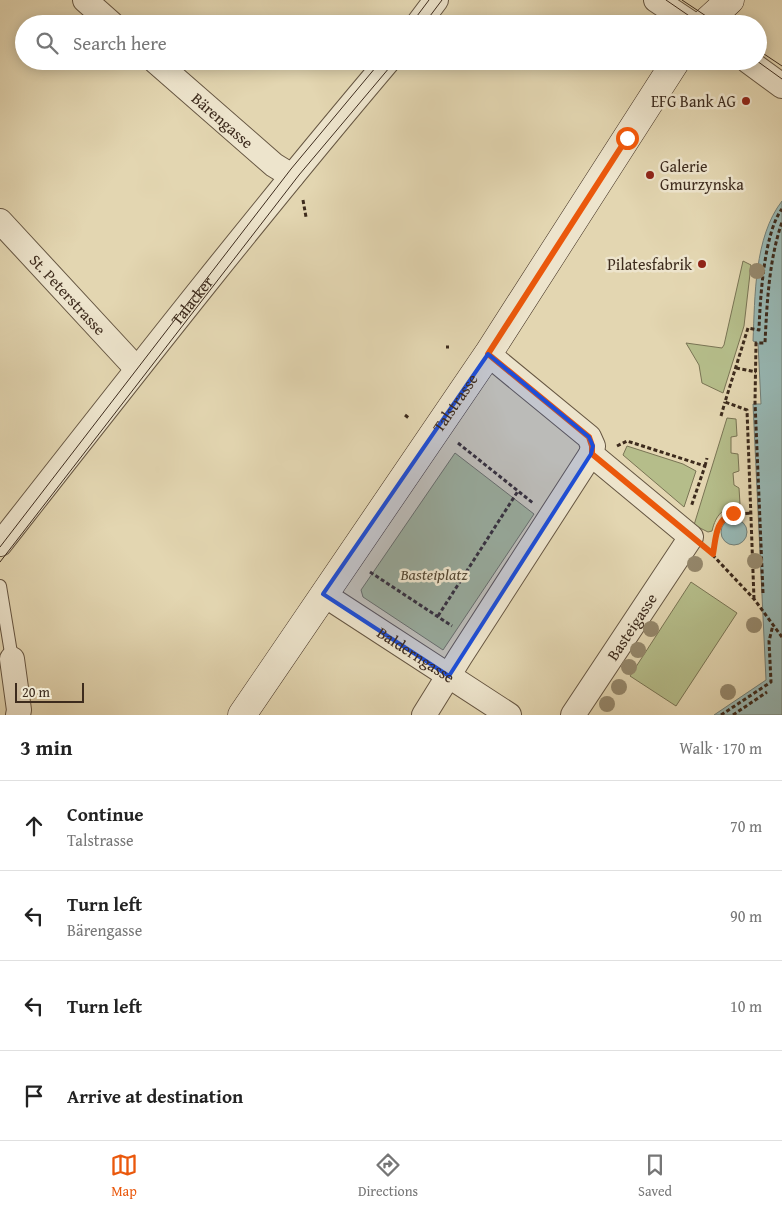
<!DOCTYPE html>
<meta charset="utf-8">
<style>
:root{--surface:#fff;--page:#f6f6f6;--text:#222;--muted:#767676;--line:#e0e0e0;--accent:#ea580c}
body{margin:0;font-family:"Gentium Book Plus",serif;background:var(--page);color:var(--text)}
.scale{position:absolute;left:15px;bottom:12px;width:69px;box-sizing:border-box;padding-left:5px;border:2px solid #3d2b1d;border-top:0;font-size:14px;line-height:18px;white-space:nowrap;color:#3d2b1d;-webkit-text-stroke:4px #ede4cc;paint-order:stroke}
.stop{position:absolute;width:15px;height:15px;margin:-11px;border:4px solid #ea580c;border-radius:50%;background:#fff}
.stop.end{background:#ea580c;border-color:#fff;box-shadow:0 1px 5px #0008}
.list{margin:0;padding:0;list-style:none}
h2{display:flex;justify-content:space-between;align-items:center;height:65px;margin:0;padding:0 20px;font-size:21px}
h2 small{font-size:16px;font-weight:400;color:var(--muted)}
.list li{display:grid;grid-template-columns:32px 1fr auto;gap:15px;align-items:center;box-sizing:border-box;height:90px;padding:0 20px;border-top:1px solid var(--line)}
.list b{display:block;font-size:19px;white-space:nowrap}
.list p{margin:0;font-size:16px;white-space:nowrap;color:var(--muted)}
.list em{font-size:16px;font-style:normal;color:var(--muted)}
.icon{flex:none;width:28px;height:28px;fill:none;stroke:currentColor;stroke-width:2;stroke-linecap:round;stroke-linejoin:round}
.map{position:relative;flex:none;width:782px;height:715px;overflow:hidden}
.search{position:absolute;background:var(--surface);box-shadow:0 2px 12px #0003;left:15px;right:15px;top:15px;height:55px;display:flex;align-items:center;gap:12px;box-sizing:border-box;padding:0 18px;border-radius:28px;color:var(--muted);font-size:19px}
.sheet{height:425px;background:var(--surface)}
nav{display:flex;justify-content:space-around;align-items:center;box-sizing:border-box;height:70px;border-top:1px solid var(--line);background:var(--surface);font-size:14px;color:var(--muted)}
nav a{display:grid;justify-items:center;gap:2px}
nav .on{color:var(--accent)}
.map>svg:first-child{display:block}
</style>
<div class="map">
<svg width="782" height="715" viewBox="0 0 782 715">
<rect width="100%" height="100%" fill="#e3d6b1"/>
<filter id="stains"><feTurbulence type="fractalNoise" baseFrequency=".004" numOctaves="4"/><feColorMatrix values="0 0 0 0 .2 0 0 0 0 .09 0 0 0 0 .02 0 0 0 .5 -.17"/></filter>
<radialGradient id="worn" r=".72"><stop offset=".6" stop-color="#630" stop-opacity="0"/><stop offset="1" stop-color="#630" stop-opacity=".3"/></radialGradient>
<path fill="#b5bd8a" stroke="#797454" d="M743 261 751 265 744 326 723 393 702 383 699 365 686 343 722 348 724 345Z
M727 418 736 419 737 436 731 437V453L738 454 739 471 733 473 734 485 739 488 740 504C723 508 716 514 712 531L708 532 694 525Z
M627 446 683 464 696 471 684 507 623 455Z
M455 453 534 514 443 650 363 597 361 590Z
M691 582 737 613 676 706 630 676Z"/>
<path fill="#97b7b3" stroke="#737f77" d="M782 201V715H714L766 680 753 404H761L758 343 753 341C755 297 754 237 782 201Z
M721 532a13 13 0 1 1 26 0a13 13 0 1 1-26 0Z"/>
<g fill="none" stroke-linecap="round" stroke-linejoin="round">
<g stroke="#665642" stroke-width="14">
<path id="lane" d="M0 586 12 659"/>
</g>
<g stroke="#665642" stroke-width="26">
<g id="street">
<path d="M85 0 112 24"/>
<path d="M656 0 692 24"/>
<path d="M418 24 436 0"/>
<path id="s1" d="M155 61 274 165 292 176"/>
<path d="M748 61 782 86"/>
<path id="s2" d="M0 221 136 368"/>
<path id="s3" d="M0 544C127 382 254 219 388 61"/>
<path id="s4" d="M323 594 509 715"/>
<path d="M12 659 19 710 18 715"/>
<path d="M424 715 460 657 591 454 593 446 589 437 488 354"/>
<path id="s5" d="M573 715 691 537 591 454"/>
</g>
</g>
<g stroke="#3d2b1d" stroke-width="29">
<g id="secondary">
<path d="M704 24 730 0"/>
<path id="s6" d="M242 715 488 354 676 61"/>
</g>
</g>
<path stroke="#3d2b1d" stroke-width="3" stroke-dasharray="4 2.5" stroke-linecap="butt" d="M303 200 306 217
M446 347H449
M736 368 756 372
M405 415 410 419
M721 416 725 402
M458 443 533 503
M617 446 627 441 705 466 691 507
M705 466 707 458
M716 539 719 524 728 515 751 513
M708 550 754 599 782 637
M370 572 452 626
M763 593 755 402 756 343H765C767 302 769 260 782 222
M754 599 747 410 725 402 748 328 759 330C760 300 764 232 782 209
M438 616 518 491
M721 715 771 682 769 641 773 625
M733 715 767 692"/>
<use href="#lane" stroke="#ede4cc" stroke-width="12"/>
<use href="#street" stroke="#ede4cc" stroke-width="24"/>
<use href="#secondary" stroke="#ede4cc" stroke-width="28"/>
<path stroke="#3d2b1d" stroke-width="1" d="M666 0 701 24
M682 0 718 24
M411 24 429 0
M424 24 442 0
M758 50 782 66
M757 61 782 79
M0 547 291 169 381 61
M0 562 299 175 395 61"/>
</g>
<g fill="#95886c">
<circle cx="757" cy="271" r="8"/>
<circle cx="755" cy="561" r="8"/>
<circle cx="695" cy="564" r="8"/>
<circle cx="754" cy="625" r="8"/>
<circle cx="651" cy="629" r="8"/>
<circle cx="638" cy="650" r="8"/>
<circle cx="629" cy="667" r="8"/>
<circle cx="619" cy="687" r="8"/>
<circle cx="728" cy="692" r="8"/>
<circle cx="607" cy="704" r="8"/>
</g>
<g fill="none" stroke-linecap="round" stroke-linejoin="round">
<path stroke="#ea580c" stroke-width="6" d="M627 138 488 354 589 437 592 446V454L713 554C716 538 715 520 733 513"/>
</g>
<path fill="#1d4ed8" fill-opacity="0.2" stroke="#1d4ed8" stroke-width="4" stroke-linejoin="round" d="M488 354 589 437 593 446 591 454 449 676 323 594Z"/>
<g fill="#8f2418" stroke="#ede4cc" stroke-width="2">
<circle cx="746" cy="101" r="5"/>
<circle cx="650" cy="175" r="5"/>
<circle cx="702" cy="264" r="5"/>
</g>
<g text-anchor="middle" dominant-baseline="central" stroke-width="5" stroke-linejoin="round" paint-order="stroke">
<g font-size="16" fill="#3d2b1d" stroke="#ede4cc" text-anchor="end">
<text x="736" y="101">EFG Bank AG</text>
<text x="660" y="166" text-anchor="start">Galerie<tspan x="660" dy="18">Gmurzynska</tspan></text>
<text x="692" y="264">Pilatesfabrik</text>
</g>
<g font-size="16" fill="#3d2b1d" stroke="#ede4cc">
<text stroke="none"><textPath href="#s1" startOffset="90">Bärengasse</textPath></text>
<text stroke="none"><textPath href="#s2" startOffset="100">St. Peterstrasse</textPath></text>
<text stroke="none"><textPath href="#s3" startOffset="310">Talacker</textPath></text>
<text stroke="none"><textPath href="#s6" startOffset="378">Talstrasse</textPath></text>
<text stroke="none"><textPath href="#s5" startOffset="106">Basteigasse</textPath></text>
<text stroke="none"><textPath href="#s4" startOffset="111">Balderngasse</textPath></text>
</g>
<g font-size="16" font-style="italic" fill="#554833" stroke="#ede4cc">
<text x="434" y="574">Basteiplatz</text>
</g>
</g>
<rect width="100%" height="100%" filter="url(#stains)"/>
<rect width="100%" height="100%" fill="url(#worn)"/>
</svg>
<div class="scale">20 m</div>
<div class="stop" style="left:627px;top:138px"></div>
<div class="stop end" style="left:733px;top:513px"></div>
<div class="search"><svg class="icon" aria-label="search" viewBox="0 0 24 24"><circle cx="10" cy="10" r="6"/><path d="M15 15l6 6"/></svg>Search here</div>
</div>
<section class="sheet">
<h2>3 min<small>Walk · 170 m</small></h2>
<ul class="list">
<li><svg class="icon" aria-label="ahead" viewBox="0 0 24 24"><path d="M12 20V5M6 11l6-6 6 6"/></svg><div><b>Continue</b><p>Talstrasse</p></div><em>70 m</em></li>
<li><svg class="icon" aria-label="left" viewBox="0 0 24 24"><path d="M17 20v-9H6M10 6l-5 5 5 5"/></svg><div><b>Turn left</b><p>Bärengasse</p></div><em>90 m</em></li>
<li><svg class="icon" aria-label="left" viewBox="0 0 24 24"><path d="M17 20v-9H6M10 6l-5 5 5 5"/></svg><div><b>Turn left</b></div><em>10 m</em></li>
<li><svg class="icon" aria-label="arrive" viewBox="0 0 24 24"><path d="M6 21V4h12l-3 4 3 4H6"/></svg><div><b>Arrive at destination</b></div></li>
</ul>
</section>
<nav>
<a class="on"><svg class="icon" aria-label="map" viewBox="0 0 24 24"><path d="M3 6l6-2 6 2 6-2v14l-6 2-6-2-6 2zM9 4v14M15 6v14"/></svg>Map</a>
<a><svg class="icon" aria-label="directions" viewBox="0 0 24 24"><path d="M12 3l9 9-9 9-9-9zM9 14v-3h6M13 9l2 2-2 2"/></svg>Directions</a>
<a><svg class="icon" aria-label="saved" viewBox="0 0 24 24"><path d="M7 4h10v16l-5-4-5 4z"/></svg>Saved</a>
</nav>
